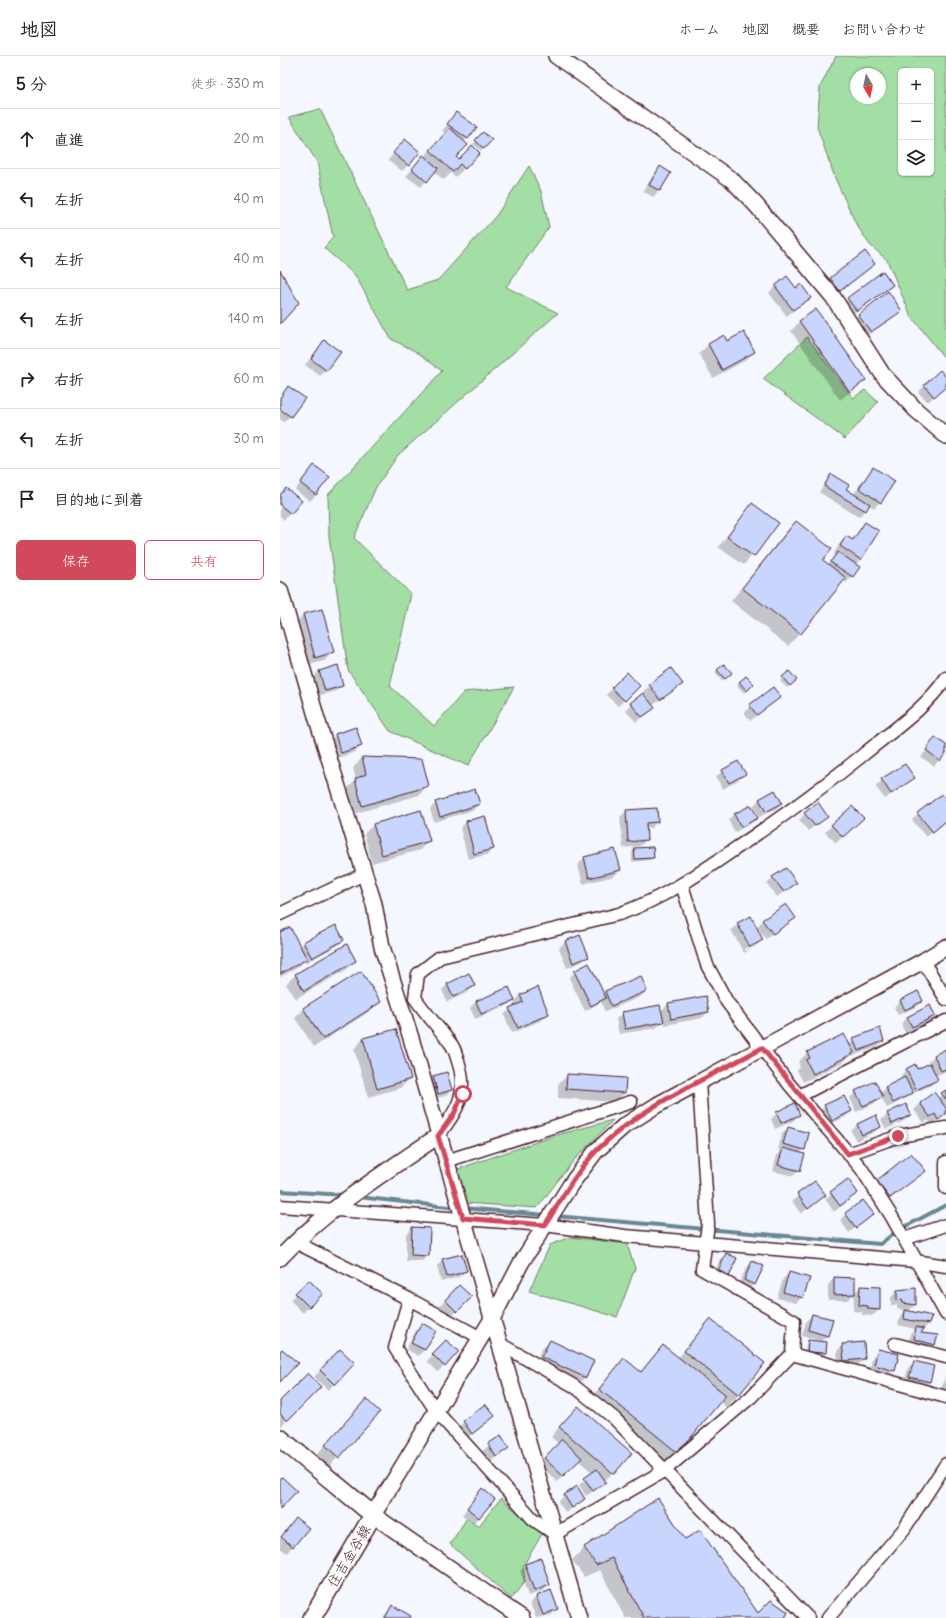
<!DOCTYPE html>
<html lang="ja">
<meta charset="utf-8">
<style>
:root{--surface:#fff;--page:#f2f2f2;--text:#222;--muted:#767676;--line:#e0e0e0;--accent:#d1495b}
body{margin:0;font-family:Delius,"Klee One",sans-serif;background:var(--page);color:var(--text)}
.controls{position:absolute;right:12px;top:12px;display:grid;overflow:hidden;border-radius:6px;box-shadow:0 1px 3px #0004}
.controls button{width:36px;height:36px;display:grid;place-items:center;padding:0;border:0;border-bottom:1px solid var(--line);background:var(--surface);color:var(--text);font:20px sans-serif}
.compass{position:absolute;left:570px;top:12px;width:36px;height:36px;border-radius:50%;background:var(--surface);box-shadow:0 1px 3px #0004;rotate:171deg}
.stop{position:absolute;width:12px;height:12px;margin:-9px;border:3px solid #d1495b;border-radius:50%;background:#fff}
.stop.end{background:#d1495b;border-color:#fff;box-shadow:0 1px 4px #0008}
.list{margin:0;padding:0;list-style:none}
h2{display:flex;justify-content:space-between;align-items:center;height:52px;margin:0;padding:0 16px;font-size:17px}
h2 small{font-size:13px;font-weight:400;color:var(--muted)}
.list li{display:grid;grid-template-columns:26px 1fr auto;gap:12px;align-items:center;box-sizing:border-box;height:60px;padding:0 16px;border-top:1px solid var(--line)}
.list b{display:block;font-size:15px;white-space:nowrap}
.list em{font-size:13px;font-style:normal;color:var(--muted)}
.actions{display:flex;gap:8px;padding:12px 16px}
.actions a{flex:1;padding:9px 0;border:1px solid var(--accent);border-radius:6px;text-align:center;font-size:14px;color:var(--accent)}
.actions .main{background:var(--accent);color:#fff}
.icon{flex:none;width:22px;height:22px;fill:none;stroke:currentColor;stroke-width:2;stroke-linecap:round;stroke-linejoin:round}
.map{position:relative;flex:none;width:666px;height:1562px;overflow:hidden}
header{display:flex;align-items:center;gap:24px;box-sizing:border-box;height:56px;padding:0 20px;background:var(--surface);border-bottom:1px solid var(--line)}
header strong{font-size:19px}
nav{display:flex;gap:22px;margin-inline-start:auto;font-size:14px}
main{display:flex}
aside{flex:1;background:var(--surface)}
.map>svg:first-child{display:block}
</style>
<header>
<strong>地図</strong>
<nav><a>ホーム</a><a>地図</a><a>概要</a><a>お問い合わせ</a></nav>
</header>
<main>
<aside>
<h2>5 分<small>徒歩 · 330 m</small></h2>
<ul class="list">
<li><svg class="icon" aria-label="ahead" viewBox="0 0 24 24"><path d="M12 20V5M6 11l6-6 6 6"/></svg><div><b>直進</b></div><em>20 m</em></li>
<li><svg class="icon" aria-label="left" viewBox="0 0 24 24"><path d="M17 20v-9H6M10 6l-5 5 5 5"/></svg><div><b>左折</b></div><em>40 m</em></li>
<li><svg class="icon" aria-label="left" viewBox="0 0 24 24"><path d="M17 20v-9H6M10 6l-5 5 5 5"/></svg><div><b>左折</b></div><em>40 m</em></li>
<li><svg class="icon" aria-label="left" viewBox="0 0 24 24"><path d="M17 20v-9H6M10 6l-5 5 5 5"/></svg><div><b>左折</b></div><em>140 m</em></li>
<li><svg class="icon" aria-label="right" viewBox="0 0 24 24"><path d="M7 20v-9h11M14 6l5 5-5 5"/></svg><div><b>右折</b></div><em>60 m</em></li>
<li><svg class="icon" aria-label="left" viewBox="0 0 24 24"><path d="M17 20v-9H6M10 6l-5 5 5 5"/></svg><div><b>左折</b></div><em>30 m</em></li>
<li><svg class="icon" aria-label="arrive" viewBox="0 0 24 24"><path d="M6 21V4h12l-3 4 3 4H6"/></svg><div><b>目的地に到着</b></div></li>
</ul>
<div class="actions"><a class="main">保存</a><a>共有</a></div>
</aside>
<div class="map">
<svg width="666" height="1562" viewBox="0 0 666 1562">
<rect width="100%" height="100%" fill="#f4f7fe"/>
<filter id="ink" filterUnits="userSpaceOnUse"><feTurbulence type="fractalNoise" baseFrequency=".025" numOctaves="2"/><feDisplacementMap in="SourceGraphic" scale="8" xChannelSelector="R" yChannelSelector="G"/><feConvolveMatrix kernelMatrix="1 2 1 2 8 2 1 2 1" color-interpolation-filters="sRGB"/></filter>
<g filter="url(#ink)">
<path fill="#a3dfa5" stroke="#767f68" fill-rule="evenodd" d="M556 0H666V304L631 260 607 204 590 189 576 168 555 122 537 71 540 31ZM621 15H651V117H621ZM576 18H600V42H576Z
M40 53 127 234 158 224 216 160 249 110 261 135 269 171 226 231 278 257 118 399 96 431 74 482 131 538 110 630 154 670 184 636 234 631 188 710 110 675 68 614 49 480 48 439 162 315 137 296 111 283 75 219 44 192 53 181 37 106 9 61Z
M527 281 573 342 585 334 598 346 565 383 483 323Z
M333 1064 293 1105 257 1152 185 1147 175 1114 277 1079Z
M290 1181 347 1188 355 1212 337 1261 249 1235 270 1189Z
M221 1442 262 1478 243 1510 245 1525 231 1543 170 1488 187 1462 198 1471Z"/>
<path fill="#0003" fill-rule="evenodd" d="M176 57 187 82 175 101 185 112 175 121 171 117 164 124 154 116 141 131 126 120 166 77 162 75Z
M203 77 210 84 201 95 193 88Z
M119 91 128 109 122 115 108 104Z
M380 112 389 117 379 135 373 141 363 135 374 118Z
M594 208 554 241 545 229 551 223Z
M603 216 611 228 570 260 561 249Z
M495 230 516 233 529 241 507 260 489 237Z
M621 255 585 281 573 265 579 259Z
M520 265 585 324 560 344 511 275Z
M44 285 46 314 40 320 25 309Z
M447 287 474 296 464 305 433 322 419 298 429 288Z
M660 316 666 323V330L648 346 638 336Z
M8 332 10 360 4 366 0 363V341Z
M34 410 36 439 30 445 15 434Z
M593 412 600 446 594 452 589 449 579 461 539 436 551 420 565 434 573 439Z
M0 439 21 445 4 464 0 460Z
M472 449 498 467 464 509 438 491Z
M516 466 542 504 548 508 557 498 554 497 560 487 567 481 572 484 585 467 581 503 575 509 579 512 566 527 563 524 520 577 508 590 451 545 504 478Z
M23 559 53 596 44 605 26 610 14 569Z
M444 609 451 616 442 625 435 617Z
M57 610 62 629 56 635 38 640 33 622 39 615Z
M391 614 401 628 372 650 373 652 367 658 356 666 345 654 351 648 368 642 363 635Z
M509 616 516 624 507 632 500 625Z
M347 618 359 630 338 650 326 639Z
M466 621 472 628 464 637 457 629Z
M493 633 500 641 470 665 464 656Z
M55 679 81 690 75 696 55 703 49 685Z
M655 683 666 690V695L654 710 641 701Z
M82 702 148 729 139 739 73 758 66 734 76 724 73 712Z
M458 707 464 718 458 724 443 733 436 721 442 715Z
M624 709 633 722 605 743 595 730Z
M495 735 501 747 495 753 479 761 473 750 479 744Z
M666 745V766L646 781 632 764 638 758Z
M156 747 199 748 193 754 154 766 150 753Z
M572 751 576 768 556 787 545 776Z
M140 755 149 784 140 794 92 807 84 778 93 769Z
M347 755 377 766 371 772H365L366 784 360 790 343 792 340 761Z
M454 758 477 762 470 768 455 776 448 764Z
M525 758 547 761 528 775 519 764Z
M186 766 213 793 207 799 188 803 180 772Z
M355 793 373 801 370 804 352 806V796Z
M335 795 340 814 334 820 303 828 298 809 304 802Z
M493 822 515 827 497 841 487 828Z
M515 862 486 883 477 871 483 864Z
M458 868 482 884 476 890 464 897 451 874ZM476 887V889L466 895 465 893Z
M0 877 20 891 24 887 63 884 57 890 25 907 24 905 17 912 0 921Z
M299 880 307 900 301 906 287 912 279 892 285 886Z
M67 890 75 905 66 914 15 943 6 928 15 919Z
M295 916 323 938 325 936 366 935 360 941 325 956 321 946 305 955 289 922Z
M168 928 194 930 188 936 167 946 162 934Z
M240 940 268 958 262 964 232 977 224 959 230 953 236 950 234 946Z
M425 941 428 956 422 962 385 969 384 964 376 972 339 978 336 963 342 957 381 955 388 948Z
M233 944 227 950 195 963 190 952 196 945Z
M621 944 642 945 636 951 618 959 614 951Z
M99 946 90 955 34 991 15 962 24 953Z
M649 950 654 960 648 966 625 977 621 968 627 962Z
M115 974 130 1023 120 1032 88 1041 74 993 83 983Z
M563 979 568 989 574 983 603 985 597 991 572 1000 571 998 563 1006 523 1026 517 1014 520 1011 518 1006 527 997Z
M666 994V1015L655 1020 657 1023 651 1029 630 1039 625 1043 607 1052 601 1041 595 1047 576 1056 570 1042 576 1036 600 1038 606 1032 623 1024 621 1019 627 1013 637 1014 649 1009 648 1006 654 1000Z
M288 1019 344 1037 335 1046 278 1042V1028Z
M153 1021 171 1034 165 1040 152 1043 147 1027Z
M666 1035V1057L652 1069 648 1064 644 1067 634 1054 640 1048 658 1043Z
M545 1050 571 1055 565 1061 546 1070 539 1056Z
M497 1057 519 1058 513 1065 495 1073 491 1063Z
M608 1058 630 1059 624 1065 606 1073 601 1064Z
M577 1069 600 1070 594 1076 576 1085 571 1075Z
M508 1072 524 1093 519 1098V1114L513 1120 493 1115 497 1099 502 1095 498 1094 502 1078Z
M644 1114 601 1151 588 1135 597 1125Z
M568 1124 577 1137 554 1156 545 1143Z
M535 1127 544 1139 521 1158 512 1145Z
M566 1158H592L569 1177 560 1164Z
M133 1172 148 1199 142 1205H126V1178Z
M446 1198 448 1220 442 1227 432 1222 440 1204Z
M163 1204 186 1215 179 1221 161 1226 157 1210Z
M473 1206 474 1228 468 1234 458 1230 466 1212Z
M509 1217 522 1241 516 1247 497 1242 503 1223Z
M554 1222 574 1223V1238L580 1231 599 1254 592 1260 582 1259V1256L573 1255 574 1238 568 1244H548V1229Z
M29 1226 41 1238 23 1257 10 1244Z
M179 1230 190 1241 171 1261 159 1250Z
M617 1235 635 1249 628 1256 650 1261 648 1268 640 1278 655 1289 648 1295 628 1289 630 1278 635 1273 618 1269 620 1261 626 1254 617 1253V1249H611V1241Z
M532 1259 548 1279 541 1285 522 1280 526 1265Z
M430 1264 459 1339 446 1351 439 1345 398 1396 385 1408 307 1346 344 1304 360 1317 383 1290 398 1302Z
M142 1269 154 1275 144 1294 138 1300 126 1293 136 1275Z
M166 1285 178 1296 158 1316 147 1305Z
M270 1285 305 1321 296 1331 253 1310 261 1294Z
M529 1285 545 1297 542 1300 525 1298 526 1288Z
M563 1289 584 1303 578 1309 558 1310 557 1295Z
M599 1294 614 1314 608 1320 589 1315 593 1300Z
M54 1300V1328L48 1334 34 1321Z
M634 1306 653 1311 649 1326 643 1332 624 1327 628 1312Z
M666 1319V1338L660 1337Z
M40 1331 0 1371V1347Z
M205 1349 214 1360 186 1383 177 1372Z
M77 1354 58 1401 49 1411 36 1399Z
M288 1361 351 1397 318 1432 306 1440 299 1429 313 1417 298 1404 277 1426 259 1408 279 1388 271 1381Z
M221 1381 228 1392 210 1406 202 1395Z
M197 1440 199 1461 193 1467 182 1459Z
M284 1440 304 1443 286 1457 278 1446Z
M378 1443 405 1485 478 1559 503 1562H345L320 1514 304 1521 292 1504 304 1492Z
M10 1469 27 1472 7 1497 0 1492V1482Z
M246 1509 269 1529 263 1535 248 1540 240 1515Z
M270 1536 277 1553 271 1559 256 1562 250 1547 256 1541Z
M112 1550 128 1562H103Z"/>
<g fill="none" stroke-linecap="round" stroke-linejoin="round">
<path stroke="#688792" stroke-width="4" d="M0 1135 65 1139
M78 1141 177 1152
M183 1152 266 1159
M275 1160 600 1188 617 1175 666 1149"/>
</g>
<path fill="#c8d5fc" stroke="#4a1f2b" d="M176 56 197 71 188 83 167 68Z
M170 72 188 89 176 101 179 103 192 89 200 97 185 113 180 108 173 116 150 94Z
M203 76 212 84 204 93 195 84Z
M125 83 140 96 129 110 113 97Z
M143 99 158 112 147 126 132 113Z
M380 110 391 117 380 135 369 129Z
M585 195 595 208 560 235 550 222Z
M0 214 19 247 0 268Z
M603 215 613 229 577 255 567 242Z
M507 220 516 232 521 228 531 242 513 254 495 230Z
M608 235 622 255 591 276 578 259Z
M536 253 586 324 570 336 519 265Z
M464 276 475 296 442 314 428 288 444 279 447 285Z
M44 284 61 296 47 315 31 303Z
M660 314 666 321V331L654 341 644 329Z
M8 330 25 342 11 361 0 353V342Z
M34 409 50 421 36 439 20 427Z
M593 411 615 425 601 447 579 432Z
M551 418 569 429 566 433 590 448 586 455 544 430Z
M6 432 22 445 11 458 0 449V439Z
M472 447 499 467 474 501 447 481Z
M516 465 552 493 543 504 566 522 521 578 462 532Z
M585 466 599 475 581 504 560 490 566 480 573 484Z
M558 496 580 511 573 521 550 506Z
M42 553 54 596 35 602 23 558Z
M444 608 452 617 445 623 437 614Z
M58 609 63 630 45 635 39 615Z
M391 612 403 628 380 644 369 628Z
M509 615 517 624 510 630 502 621Z
M347 616 360 630 345 645 331 632Z
M466 620 474 628 467 635 459 626Z
M493 631 501 641 477 659 469 649Z
M363 637 375 652 362 661 350 647Z
M76 671 82 690 61 697 55 678Z
M655 681 666 689V697L660 705 646 694Z
M82 701 142 703 149 730 82 750 75 723 86 718Z
M458 705 466 718 449 727 442 714Z
M625 708 635 722 611 738 601 723Z
M195 733 200 748 160 761 155 746Z
M495 734 502 747 486 756 479 743Z
M662 738 666 743V765L653 776 637 757Z
M538 746 548 761 535 770 524 757Z
M471 749 478 762 461 771 454 758Z
M572 750 584 762 563 781 551 769Z
M377 752 378 766 366 767 367 784 348 786 346 754Z
M141 754 150 785 102 799 93 768Z
M205 760 214 793 194 798 186 765Z
M373 791 374 802 355 803 354 792Z
M335 793 341 814 309 822 304 801Z
M506 812 517 827 504 836 492 821Z
M506 848 516 862 493 878 482 864Z
M471 860 483 884 470 891 457 867Z
M56 869 64 884 32 902 23 886Z
M10 871 27 903 0 918V876Z
M300 879 309 901 293 907 285 885Z
M67 888 76 905 24 935 15 918Z
M309 907 326 942 311 950 294 915Z
M81 915 101 946 43 983 23 952Z
M189 917 195 930 173 941 167 928Z
M361 920 367 935 331 950 325 935Z
M229 931 235 945 201 958 196 945Z
M258 931 269 958 238 972 229 952 243 946 240 939Z
M638 935 643 945 625 954 620 944Z
M426 940 429 956 391 963 388 947Z
M380 949 384 966 345 973 342 956Z
M650 949 655 960 632 971 627 961Z
M600 972 604 985 578 995 573 982Z
M116 973 131 1023 97 1033 83 982Z
M564 978 574 997 533 1018 526 1004 530 1002 527 996Z
M666 993V1013L661 1015 654 999Z
M650 1007 658 1024 636 1034 626 1013 635 1008 637 1013Z
M167 1016 172 1034 158 1038 153 1020Z
M287 1018 346 1022 345 1037 286 1033Z
M625 1021 633 1037 613 1047 605 1031Z
M595 1025 603 1041 583 1050 575 1035Z
M666 1034V1043L661 1037Z
M654 1036 666 1052V1058L658 1064 655 1058 650 1061 640 1047Z
M564 1040 572 1055 552 1065 544 1049Z
M515 1047 520 1059 501 1067 496 1056Z
M626 1048 631 1059 612 1068 607 1057Z
M596 1059 601 1071 582 1079 577 1068Z
M508 1071 529 1077 525 1094 503 1088Z
M503 1092 525 1098 520 1115 498 1109Z
M631 1097 646 1115 610 1142 596 1125Z
M568 1123 578 1137 560 1150 550 1136Z
M535 1125 546 1139 528 1153 517 1138Z
M583 1144 594 1158 576 1172 565 1157Z
M132 1171 150 1172 149 1200 131 1199Z
M446 1197 457 1202 449 1221 438 1216Z
M182 1198 187 1215 167 1221 162 1203Z
M472 1205 484 1210 475 1229 464 1224Z
M509 1216 530 1222 523 1242 503 1236Z
M554 1221 575 1222V1238L554 1239Z
M29 1224 43 1238 29 1251 15 1237Z
M179 1229 192 1241 177 1256 165 1244Z
M580 1230 600 1231V1254L588 1253V1250L579 1249Z
M636 1232V1249L623 1247 622 1243 617 1244V1234Z
M625 1254 652 1260 649 1268 624 1263Z
M532 1258 553 1263 548 1280 528 1274Z
M430 1263 485 1307 459 1339 404 1295Z
M142 1267 156 1275 145 1294 131 1287Z
M636 1271 644 1273 641 1277 658 1279 655 1289 634 1283Z
M166 1284 179 1295 165 1311 152 1298Z
M270 1284 314 1305 306 1322 261 1301Z
M528 1284 547 1286 546 1297 527 1296Z
M584 1286 585 1303 564 1305 562 1288Z
M383 1289 446 1339 398 1397 319 1333 344 1302 361 1316Z
M2 1293 18 1307 0 1326V1295Z
M60 1293 75 1307 55 1329 40 1314Z
M598 1293 619 1298 615 1315 594 1309Z
M634 1305 654 1310 650 1326 629 1321Z
M28 1317 41 1331 7 1365 0 1358V1345Z
M86 1343 100 1356 59 1402 45 1389Z
M205 1348 215 1360 192 1378 183 1365Z
M298 1350 352 1397 334 1418 279 1371Z
M221 1379 229 1392 216 1401 208 1388Z
M282 1383 302 1402 283 1420 264 1402Z
M317 1413 326 1426 313 1435 304 1422Z
M2 1421 17 1435 0 1453V1423Z
M297 1430 305 1443 292 1452 284 1439Z
M202 1432 215 1443 199 1462 187 1452Z
M378 1442 405 1483 420 1474 478 1557 491 1544 508 1556 505 1562H364L332 1502 316 1509 304 1491Z
M16 1462 29 1472 13 1491 1 1481Z
M261 1502 270 1529 254 1535 245 1508Z
M271 1534 278 1553 263 1559 256 1540Z
M112 1549 131 1560 130 1562H105Z"/>
<g fill="none" stroke-linecap="round" stroke-linejoin="round">
<g stroke="#4a1f2b" stroke-width="15">
<path id="minor" d="M402 829 427 909 447 946 509 1028 581 1112 612 1161 666 1258
M0 858 84 818
M643 905 666 943
M419 1026 428 1168 422 1213 514 1265 512 1298 666 1341
M519 1040 666 965
M158 1080C177 1054 189 1038 178 1005 176 999 175 993 171 988 159 972 146 958 135 942L138 918 160 901 339 858C382 843 416 820 452 795 498 764 542 732 584 698 613 674 645 653 666 622
M568 1098 619 1080 666 1072
M166 1105 351 1046
M666 1106V1132
M0 1150 265 1169 345 1180 635 1205 666 1210
M624 1183 666 1169
M15 1186 129 1243 115 1292 156 1355 253 1463 275 1478 385 1414 471 1341 512 1298
M129 1243 201 1282
M220 1288 294 1330 334 1362 528 1562
M615 1288 666 1301
M548 1562 624 1473 666 1408"/>
</g>
<g stroke="#4a1f2b" stroke-width="18">
<path id="tertiary" d="M276 0 452 124 476 149 553 241 603 319 636 354 666 380
M0 534 36 660 94 848 102 891 131 982 299 1562
M0 1202C46 1153 103 1118 158 1080
M242 1562 93 1459 212 1263 241 1207 291 1128 316 1095 344 1070 377 1049 643 905 666 891"/>
</g>
<g stroke="#4a1f2b" stroke-width="20">
<path id="secondary" d="M0 1382 93 1459 32 1562"/>
</g>
<use href="#minor" stroke="#fff" stroke-width="12"/>
<use href="#tertiary" stroke="#fff" stroke-width="15"/>
<use href="#secondary" stroke="#fff" stroke-width="17"/>
</g>
</g>
<g fill="none" stroke-linecap="round" stroke-linejoin="round" filter="url(#ink)">
<path stroke="#d1495b" stroke-width="5" d="M183 1038 174 1058 158 1080 183 1162 265 1169C281 1144 296 1116 317 1094 363 1049 426 1023 482 992L568 1098 618 1080"/>
</g>
<g text-anchor="middle" dominant-baseline="central" stroke-width="3.5" stroke-linejoin="round" paint-order="stroke">
<g font-size="14" fill="#4a1f2b" stroke="#fff">
<text transform="translate(69 1500) rotate(-59)">住吉金谷線</text>
</g>
</g>
</svg>
<div class="controls">
<button>+</button>
<button>−</button>
<button><svg class="icon" aria-label="layers" viewBox="0 0 24 24"><path d="M12 4l9 5-9 5-9-5zM3 14l9 5 9-5"/></svg></button>
</div>
<svg class="compass" viewBox="-18 -18 36 36"><path d="M0-13l5 13h-10z" fill="#e53935"/><path d="M0 13l5-13h-10z" fill="#767676"/></svg>
<div class="stop" style="left:183px;top:1038px"></div>
<div class="stop end" style="left:618px;top:1080px"></div>
</div>
</main>
